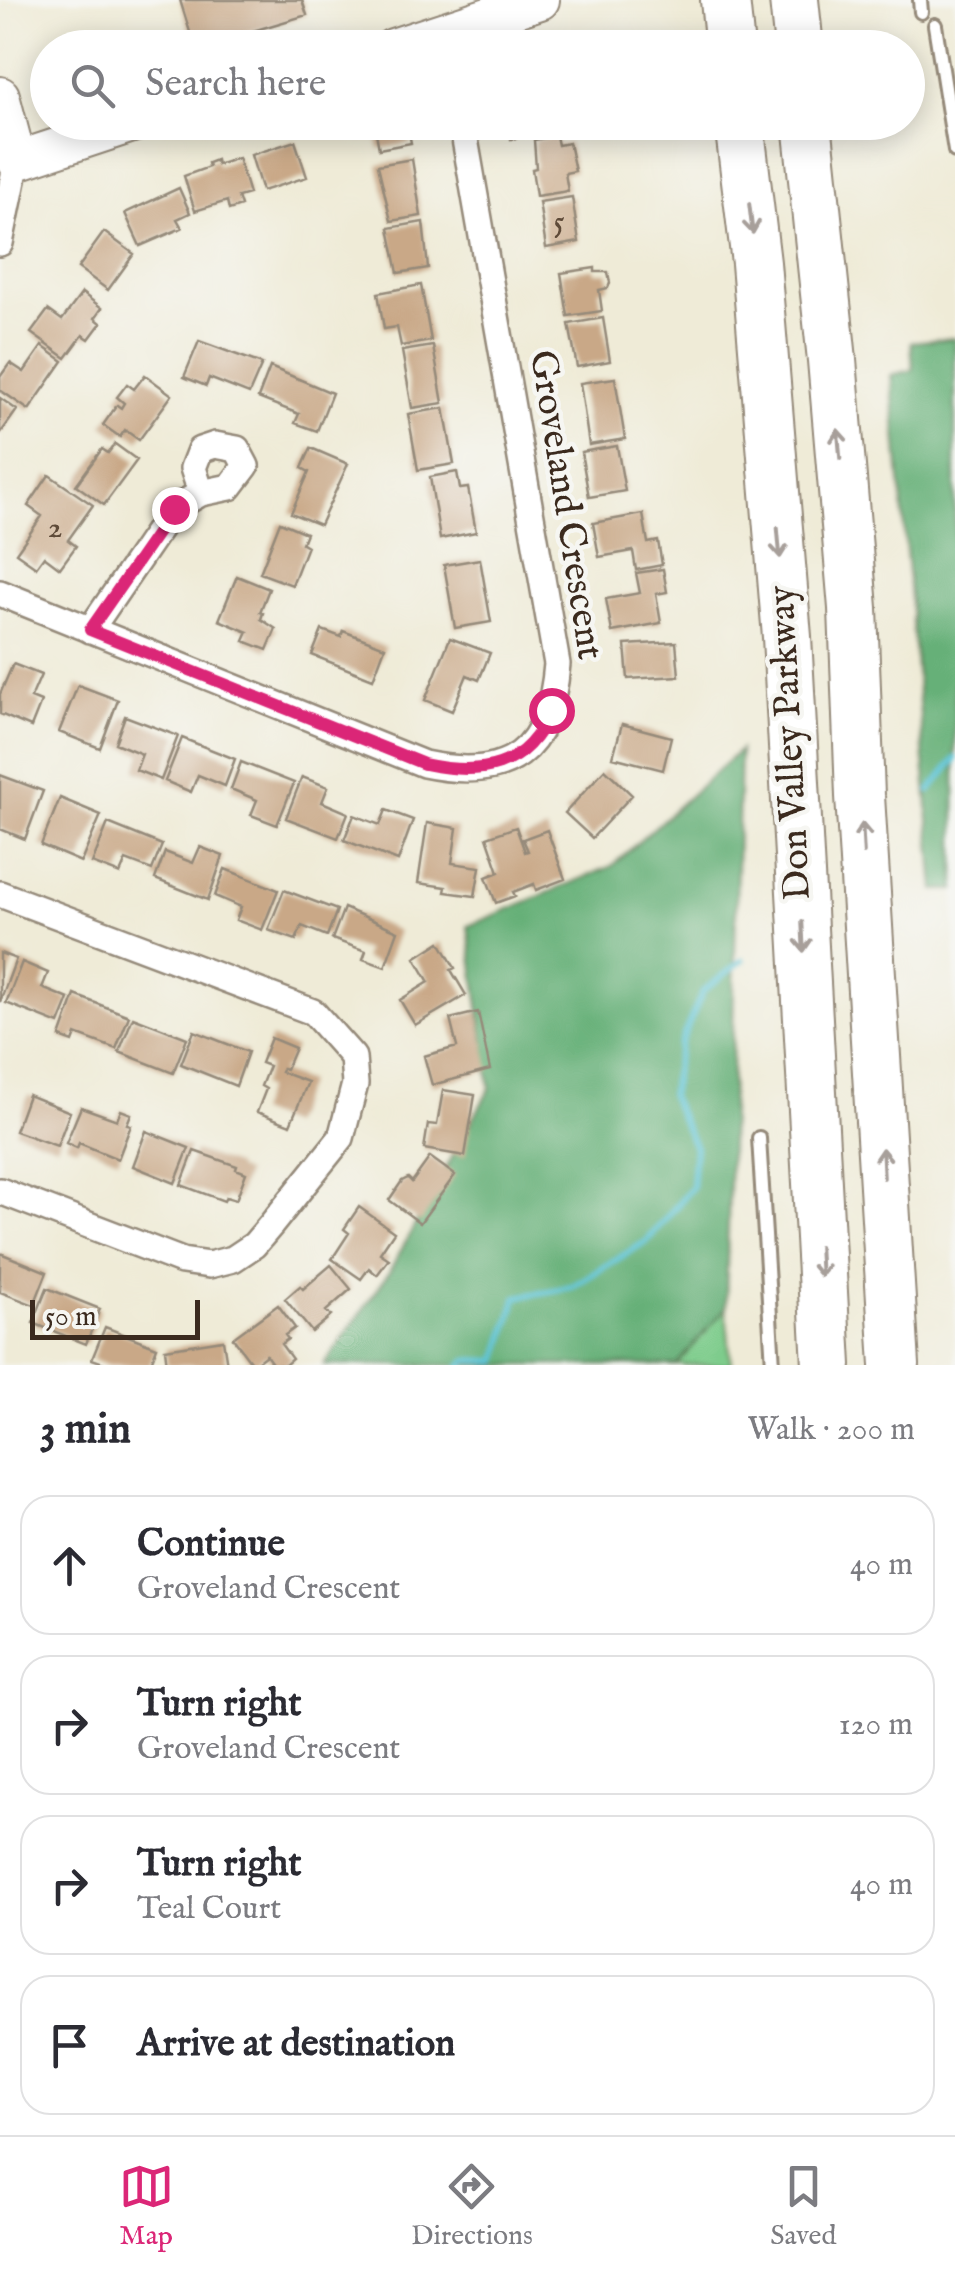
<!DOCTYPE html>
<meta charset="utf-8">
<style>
:root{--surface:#fff;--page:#f2f2f3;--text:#2b2b33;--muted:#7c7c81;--line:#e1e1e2;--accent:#db2777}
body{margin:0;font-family:"IM FELL English",serif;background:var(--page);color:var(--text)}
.scale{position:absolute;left:30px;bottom:25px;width:170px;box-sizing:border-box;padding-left:10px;border:5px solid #3b2a1e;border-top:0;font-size:28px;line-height:35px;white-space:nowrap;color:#3b2a1e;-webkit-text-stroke:8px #f6f6f2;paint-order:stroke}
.stop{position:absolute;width:30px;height:30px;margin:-22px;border:8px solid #db2777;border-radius:50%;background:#fff}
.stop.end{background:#db2777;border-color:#fff;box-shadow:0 2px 10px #0008}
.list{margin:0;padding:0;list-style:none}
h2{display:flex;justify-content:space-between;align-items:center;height:130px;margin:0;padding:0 40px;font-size:42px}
h2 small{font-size:32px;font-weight:400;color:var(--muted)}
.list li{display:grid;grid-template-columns:65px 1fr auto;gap:30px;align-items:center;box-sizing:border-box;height:140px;margin:0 20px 20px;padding:0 20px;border:2px solid var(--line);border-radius:30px}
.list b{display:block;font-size:38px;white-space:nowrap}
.list p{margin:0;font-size:32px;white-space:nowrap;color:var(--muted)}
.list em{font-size:32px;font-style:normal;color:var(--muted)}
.icon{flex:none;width:55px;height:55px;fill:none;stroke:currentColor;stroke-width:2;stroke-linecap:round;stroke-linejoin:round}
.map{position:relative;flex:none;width:955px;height:1365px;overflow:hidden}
.search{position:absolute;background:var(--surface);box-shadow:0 5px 25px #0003;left:30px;right:30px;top:30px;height:110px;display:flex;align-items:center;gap:25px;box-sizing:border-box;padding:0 35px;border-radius:55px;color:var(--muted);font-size:38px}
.sheet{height:770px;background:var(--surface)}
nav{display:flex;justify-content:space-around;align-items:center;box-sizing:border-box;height:140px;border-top:2px solid var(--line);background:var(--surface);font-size:28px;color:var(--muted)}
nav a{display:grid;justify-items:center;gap:5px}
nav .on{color:var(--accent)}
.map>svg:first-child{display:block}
</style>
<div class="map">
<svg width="955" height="1365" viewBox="0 0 955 1365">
<rect width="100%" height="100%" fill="#f6f6f2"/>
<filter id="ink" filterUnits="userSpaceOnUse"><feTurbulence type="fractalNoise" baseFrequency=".01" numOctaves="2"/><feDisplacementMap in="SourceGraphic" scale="20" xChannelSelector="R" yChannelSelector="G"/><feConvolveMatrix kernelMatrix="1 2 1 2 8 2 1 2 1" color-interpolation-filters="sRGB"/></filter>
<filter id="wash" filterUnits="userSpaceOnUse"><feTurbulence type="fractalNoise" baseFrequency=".0048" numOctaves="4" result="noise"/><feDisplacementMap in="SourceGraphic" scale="40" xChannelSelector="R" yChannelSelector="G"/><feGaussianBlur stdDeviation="2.25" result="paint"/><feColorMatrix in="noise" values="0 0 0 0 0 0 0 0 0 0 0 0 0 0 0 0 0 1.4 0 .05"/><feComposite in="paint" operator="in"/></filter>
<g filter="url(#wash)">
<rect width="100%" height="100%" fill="#efebd7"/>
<path fill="#7ecc8c" stroke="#5c7b55" stroke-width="2.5" d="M726 1308 731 1365H676Z"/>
<path fill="#66b078" stroke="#506d4b" stroke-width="2.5" d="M955 338V890H935L891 375 913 370 911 342Z
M740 750 726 1308 676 1365H324L388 1274 490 1088 468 926 612 866Z"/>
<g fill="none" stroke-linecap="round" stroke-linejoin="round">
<path stroke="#58c2d4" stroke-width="6" d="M930 791 955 759
M461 1365 467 1360 497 1361 517 1297 571 1287 647 1241 692 1187 695 1147 670 1096 680 1044 703 991 743 960"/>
</g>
<g id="blocks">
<path fill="#c9a887" d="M180 0H302L307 15 195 48Z
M374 122H407L411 143 379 149Z
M508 122H556L558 131 511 139Z
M556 136 558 145 569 143 575 171 565 173 568 191 536 196 532 169 536 168 534 140Z
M295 141 307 177 262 191 251 155Z
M238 158 249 194 238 197 241 206 229 210 227 201 195 211 184 176 209 167 208 163 216 160 217 165Z
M412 159 421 216 391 221 378 165Z
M179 188 190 213 177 219 182 228 140 246 125 213Z
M572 197 579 242 546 248 539 202Z
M423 222 428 268 398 273 389 228Z
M104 232 134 254 108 290 78 268Z
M595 268V272H608L610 283 608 288 599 290 602 311 568 316 561 273Z
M421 285 431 341 401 346 397 327 384 329 378 293Z
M82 293 102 308 95 318 101 323 89 339 83 335 66 358 31 333 48 310 62 320Z
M603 318 610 361 577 367 569 324Z
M199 341 262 364 249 394 209 378 206 386 184 377Z
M42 346 63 361 29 410 0 390V377L10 363 24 372Z
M433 346 443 403 412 408 402 351Z
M270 367 332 393 317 431 295 423 299 414 258 398Z
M145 375 172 395 139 440 125 430 120 437 103 425 117 405 121 408 124 403 117 397 127 384 134 389Z
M615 378 625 439 589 445 580 383Z
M0 398 17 410 0 434Z
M444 408 454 464 418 470 408 414Z
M115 444 137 460 104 505 76 485 102 449 108 453Z
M617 446 625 491 589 497 581 452Z
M311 448 348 464 320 525 291 513 309 472 302 468Z
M457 472 460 489 468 488 476 532 440 539 430 477Z
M49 475 93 505 68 540 76 546 60 568 44 556 36 567 16 553 42 516 28 506Z
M643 514 648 543 658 541 662 565 636 570 633 551 599 557 593 523Z
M280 522 306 533 302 543 307 546 292 585 260 573Z
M480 559 491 622 455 628 444 565Z
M663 569 667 592 656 594 661 623 612 632 606 599 640 593 636 573Z
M237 576 269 589 260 612 263 613 261 619 276 629 267 650 244 641 248 632 219 620Z
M322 630 341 637 343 631 385 647 373 679 312 655Z
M450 638 490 653 479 680 467 675 452 711 425 700Z
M676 642 679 676 628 679 625 645Z
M13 664 41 675 31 698 41 702 31 727 0 714V694Z
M78 685 118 700 100 748 59 732Z
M125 716 178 736 161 780 136 770 142 754 115 743Z
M622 724 671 737 663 770 613 757Z
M182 738 235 759 225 786 198 775 191 792 165 781Z
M241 762 294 783 277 825 251 815 257 800 231 789Z
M605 769 632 795 592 838 565 813Z
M0 775 43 791 25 839 0 829Z
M302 777 328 787 322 802 348 813 338 838 286 818Z
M60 798 101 815 81 862 41 845Z
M386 810 413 820 398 861 344 840 354 815 380 825Z
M108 823 162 845 152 870 126 860 120 874 92 863Z
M427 823 457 828 452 863 480 867 475 896 445 892 446 887 418 883Z
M516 827 525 852 528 851 523 839 547 830 565 879 536 890 534 884 513 892 515 896 496 903 486 877 499 872 487 837Z
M200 847 223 856 208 900 155 879 165 852 193 863Z
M225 869 278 890 262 930 236 920 241 907 215 896Z
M284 890 337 910 327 936 302 926 296 940 268 930Z
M344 908 398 931 385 967 363 959 366 951 332 939Z
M440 942 455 968 451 970 466 995 415 1025 400 1000 429 982 415 958Z
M0 953 16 959 0 1002Z
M22 962 48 973 42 988 69 999 59 1024 6 1003Z
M75 995 129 1016 116 1049 76 1034 73 1042 60 1037Z
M478 1012 490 1070 432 1085 424 1056 457 1047 450 1019Z
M133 1017 187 1038 173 1073 119 1052Z
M194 1031 248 1052 236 1086 181 1064Z
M271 1038 295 1048 286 1069 283 1068 281 1072 308 1082 290 1125 257 1112 266 1089 261 1086 269 1066 261 1063Z
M443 1090 475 1095 465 1156 424 1149 428 1124 437 1125Z
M28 1095 70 1112 57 1146 15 1131Z
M81 1107 117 1120 121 1110 131 1114 127 1124 131 1125 118 1159 79 1143 77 1148 66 1143Z
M146 1131 189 1148 175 1183 133 1166Z
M194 1151 237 1166 236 1169 246 1173 236 1200 226 1197 224 1201 181 1185Z
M430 1157 455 1175 420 1223 389 1200 402 1181 408 1178 412 1182Z
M359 1207 394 1232 380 1253 389 1259 377 1275 369 1268 361 1279 332 1259 349 1233 344 1229Z
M0 1253 47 1272 34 1305 0 1292Z
M331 1265 351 1289 326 1311 331 1316 312 1332 285 1299 300 1286 303 1289Z
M47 1288 100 1309 86 1344 33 1323Z
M278 1305 295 1328 285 1335 288 1339 281 1344 292 1359 285 1365H273L266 1355 253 1365 233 1338Z
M105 1327 157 1347 150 1365H109L92 1359Z
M223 1340 227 1365H167L165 1349Z"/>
</g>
</g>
<g filter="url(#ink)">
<use href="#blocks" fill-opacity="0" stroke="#958a7a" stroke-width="2.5"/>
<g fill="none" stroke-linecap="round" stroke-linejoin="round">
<g stroke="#958a7a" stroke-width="18">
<path id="lane" d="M920 0 921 12
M935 25 955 151
M759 1138 773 1365"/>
</g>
<g stroke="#958a7a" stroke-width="30">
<path id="street" d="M0 243 17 161
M0 593 424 764C510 782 550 752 557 664L462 122
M90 630 173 509 201 493 230 487 246 466 237 449 215 445 200 450 193 468 201 493
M0 894 313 1012 353 1057 355 1084 341 1138 271 1225 254 1245 233 1259 209 1265 182 1261 0 1191"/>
</g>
<g stroke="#958a7a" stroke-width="42">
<path id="secondary" d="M393 48 540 0
M0 96 17 161 135 122"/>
</g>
<g stroke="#958a7a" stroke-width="52">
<path id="highway" d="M725 0 730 48
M794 0 799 48
M739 122 756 263 787 637 827 1365
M807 122 832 360 853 608 860 796 895 1365"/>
</g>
<use href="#lane" stroke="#fff" stroke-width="12"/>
<use href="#street" stroke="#fff" stroke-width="25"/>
<use href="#secondary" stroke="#fff" stroke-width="38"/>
<use href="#highway" stroke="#fff" stroke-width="48"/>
</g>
<defs><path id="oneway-shaft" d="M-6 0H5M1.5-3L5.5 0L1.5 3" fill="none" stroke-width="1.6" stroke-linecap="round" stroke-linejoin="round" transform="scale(2.5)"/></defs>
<g stroke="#a79f9a">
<use href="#oneway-shaft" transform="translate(751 219) rotate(83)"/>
<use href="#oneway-shaft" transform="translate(839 444) rotate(-95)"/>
<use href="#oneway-shaft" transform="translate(779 543) rotate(85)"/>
<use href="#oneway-shaft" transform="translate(863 838) rotate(-93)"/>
<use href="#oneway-shaft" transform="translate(803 937) rotate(87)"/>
<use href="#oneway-shaft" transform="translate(883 1163) rotate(-93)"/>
<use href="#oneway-shaft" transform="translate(820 1262) rotate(87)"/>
</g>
</g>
<g fill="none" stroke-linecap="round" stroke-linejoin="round" filter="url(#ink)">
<path stroke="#db2777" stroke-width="12" d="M174 509 90 630 424 764C481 776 526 770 551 710"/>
</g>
<g text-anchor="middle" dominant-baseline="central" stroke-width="9" stroke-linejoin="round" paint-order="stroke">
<g font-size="32" fill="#5e4a38">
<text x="559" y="222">5</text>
<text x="55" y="528">2</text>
</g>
<g font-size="38" fill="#3b2a1e" stroke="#f6f6f2">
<text transform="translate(565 505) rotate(81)">Groveland Crescent</text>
<text transform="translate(791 743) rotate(-93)">Don Valley Parkway</text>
</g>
</g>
</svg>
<div class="scale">50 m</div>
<div class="stop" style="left:551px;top:710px"></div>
<div class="stop end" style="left:174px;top:509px"></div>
<div class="search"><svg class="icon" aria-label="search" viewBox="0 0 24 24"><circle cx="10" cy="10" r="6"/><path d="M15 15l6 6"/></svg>Search here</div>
</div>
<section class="sheet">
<h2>3 min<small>Walk · 200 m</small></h2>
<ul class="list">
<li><svg class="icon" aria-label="ahead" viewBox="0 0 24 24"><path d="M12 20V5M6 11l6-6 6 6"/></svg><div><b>Continue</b><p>Groveland Crescent</p></div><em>40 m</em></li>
<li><svg class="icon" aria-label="right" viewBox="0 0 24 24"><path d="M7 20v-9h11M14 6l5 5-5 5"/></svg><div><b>Turn right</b><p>Groveland Crescent</p></div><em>120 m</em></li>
<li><svg class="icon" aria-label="right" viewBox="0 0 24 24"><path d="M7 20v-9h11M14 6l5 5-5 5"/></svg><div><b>Turn right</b><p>Teal Court</p></div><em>40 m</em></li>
<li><svg class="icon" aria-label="arrive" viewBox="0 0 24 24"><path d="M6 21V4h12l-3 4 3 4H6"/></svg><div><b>Arrive at destination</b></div></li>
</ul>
</section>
<nav>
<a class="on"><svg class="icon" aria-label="map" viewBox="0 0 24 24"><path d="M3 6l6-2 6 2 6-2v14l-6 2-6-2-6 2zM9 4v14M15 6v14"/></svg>Map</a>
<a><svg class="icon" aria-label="directions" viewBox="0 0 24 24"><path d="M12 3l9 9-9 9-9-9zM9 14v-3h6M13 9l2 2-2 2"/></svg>Directions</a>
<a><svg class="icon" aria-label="saved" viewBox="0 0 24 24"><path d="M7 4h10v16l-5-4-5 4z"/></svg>Saved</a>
</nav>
